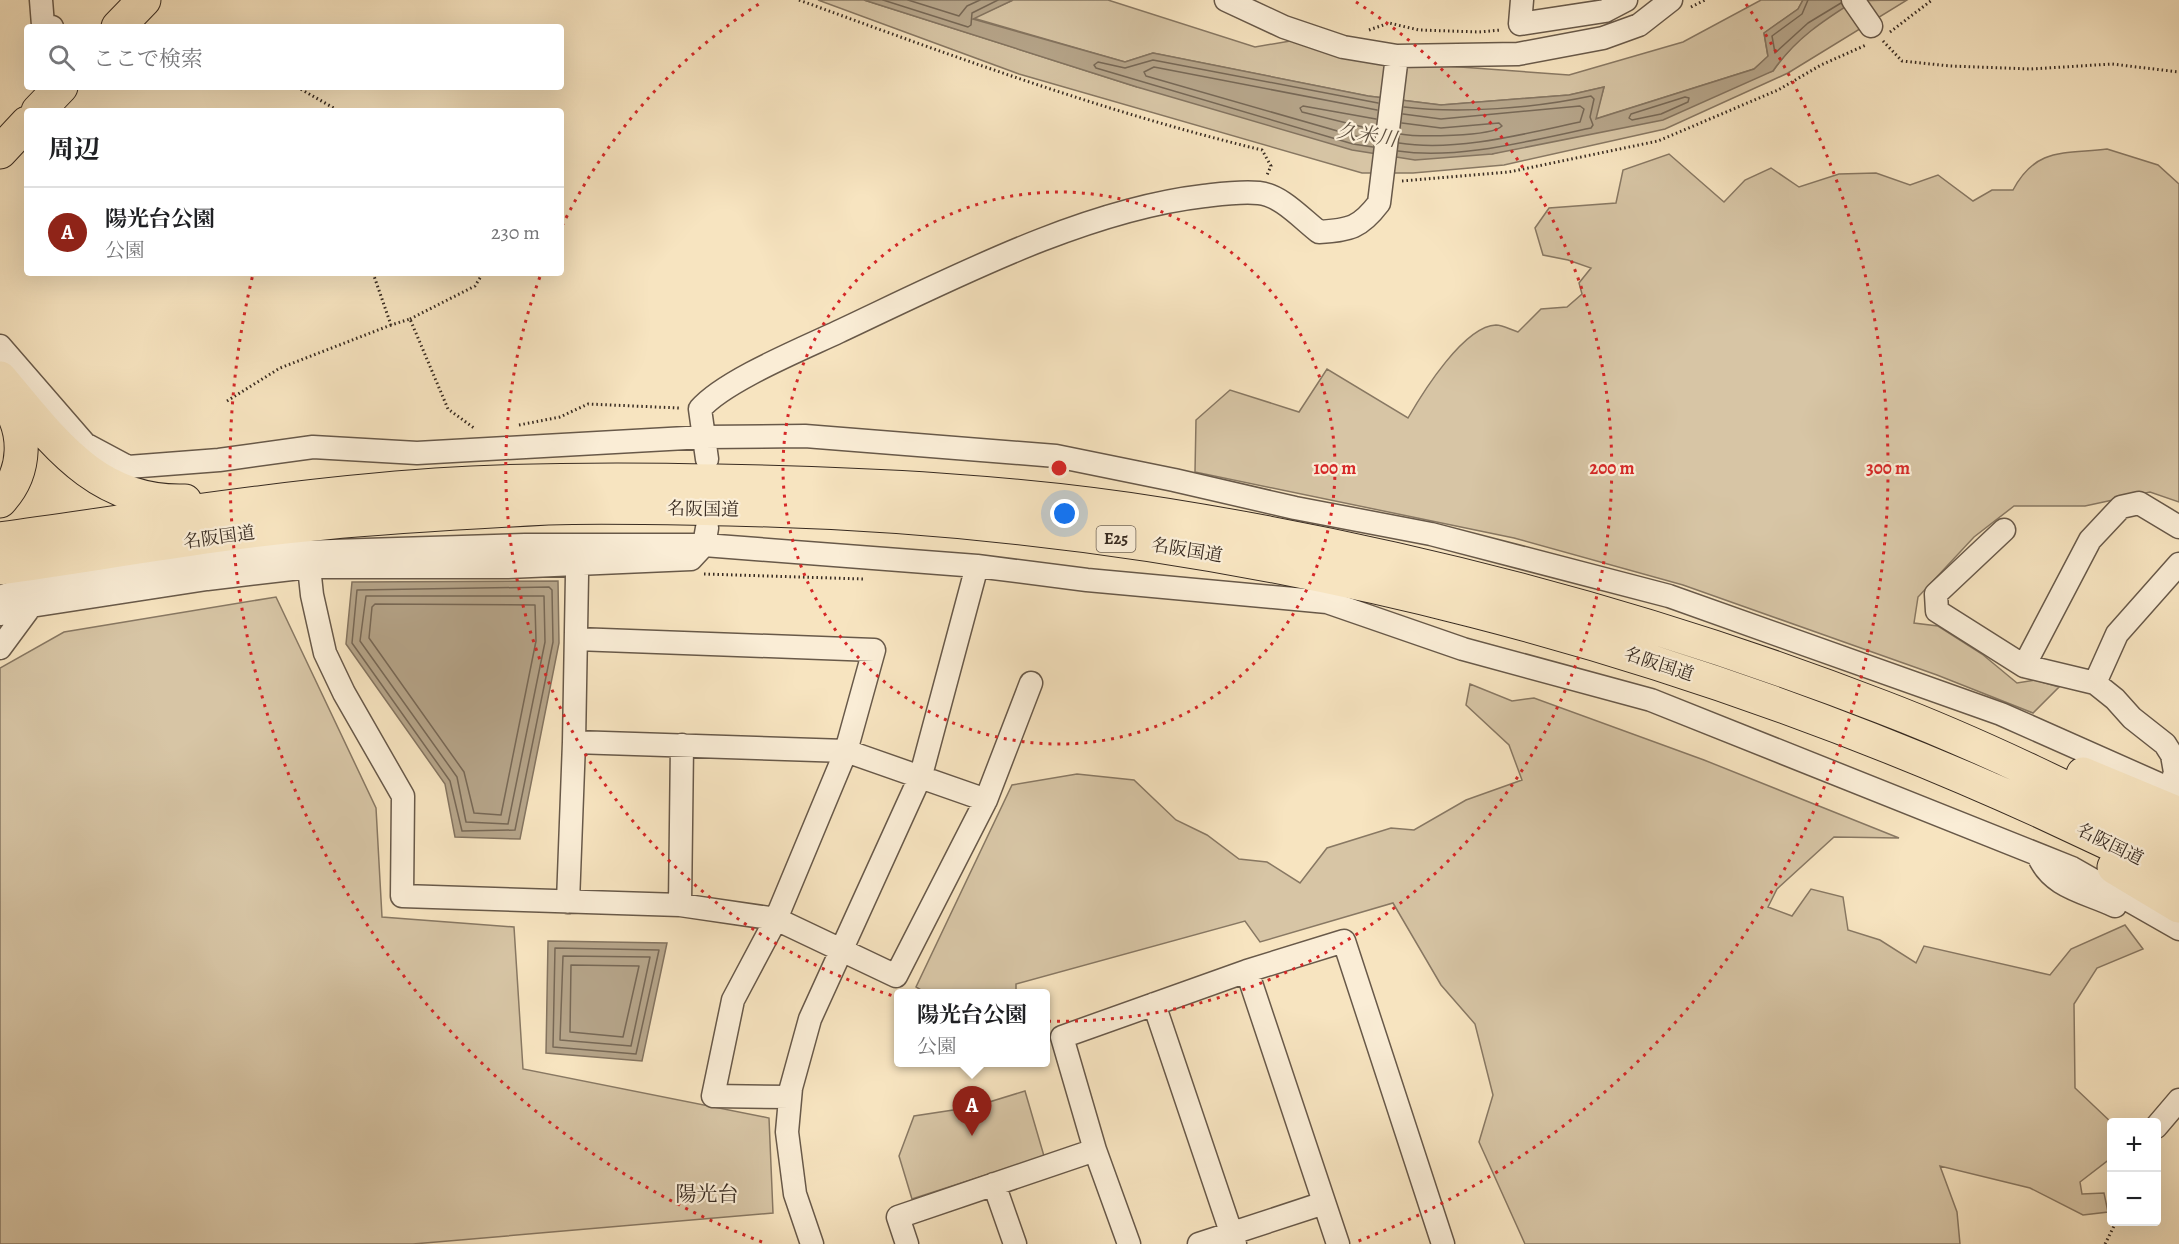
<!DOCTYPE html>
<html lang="ja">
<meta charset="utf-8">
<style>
:root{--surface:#fff;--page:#f2f2f2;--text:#202124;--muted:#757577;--line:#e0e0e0;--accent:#8f2418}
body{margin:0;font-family:Alegreya,"Noto Serif JP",serif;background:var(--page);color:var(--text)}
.controls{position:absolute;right:18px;bottom:18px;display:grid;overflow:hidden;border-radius:6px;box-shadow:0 6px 24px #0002}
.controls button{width:54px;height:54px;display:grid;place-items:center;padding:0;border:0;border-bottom:2px solid var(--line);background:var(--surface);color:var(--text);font:30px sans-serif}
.you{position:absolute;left:1065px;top:514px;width:21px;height:21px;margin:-15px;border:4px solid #fff;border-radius:50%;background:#1a73e8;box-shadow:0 0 0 9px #1a73e833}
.badge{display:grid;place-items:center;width:39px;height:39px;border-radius:50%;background:var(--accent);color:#fff;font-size:20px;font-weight:700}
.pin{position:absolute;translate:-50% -50px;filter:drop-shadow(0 2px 3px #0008)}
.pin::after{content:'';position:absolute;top:32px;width:21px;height:18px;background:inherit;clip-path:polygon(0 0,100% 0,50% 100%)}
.popup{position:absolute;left:894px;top:989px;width:156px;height:78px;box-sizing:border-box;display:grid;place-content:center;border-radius:6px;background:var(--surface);filter:drop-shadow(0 2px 4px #0005);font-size:20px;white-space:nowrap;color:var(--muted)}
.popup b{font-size:22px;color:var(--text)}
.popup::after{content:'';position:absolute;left:50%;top:100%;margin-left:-12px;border:12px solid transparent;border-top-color:var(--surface)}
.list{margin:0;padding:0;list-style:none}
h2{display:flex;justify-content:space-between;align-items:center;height:78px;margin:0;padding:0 24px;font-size:26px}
h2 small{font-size:20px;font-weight:400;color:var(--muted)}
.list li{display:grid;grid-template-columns:39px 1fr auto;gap:18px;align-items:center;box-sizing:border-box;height:90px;padding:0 24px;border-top:2px solid var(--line)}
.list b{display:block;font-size:22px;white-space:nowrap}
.list p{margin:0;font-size:20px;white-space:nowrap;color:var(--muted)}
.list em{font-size:20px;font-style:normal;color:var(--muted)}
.icon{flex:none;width:33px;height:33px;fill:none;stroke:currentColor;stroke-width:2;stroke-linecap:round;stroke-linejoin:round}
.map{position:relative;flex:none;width:2179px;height:1244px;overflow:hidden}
.search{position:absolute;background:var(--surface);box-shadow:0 6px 24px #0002;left:24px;top:24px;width:540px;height:66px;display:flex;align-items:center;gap:15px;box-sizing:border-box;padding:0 21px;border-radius:6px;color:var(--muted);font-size:22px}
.panel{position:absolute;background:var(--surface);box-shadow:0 6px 24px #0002;left:24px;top:108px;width:540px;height:168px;border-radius:6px}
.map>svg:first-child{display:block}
</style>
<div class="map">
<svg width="2179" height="1244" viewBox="0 0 2179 1244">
<rect width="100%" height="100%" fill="#f7e4c0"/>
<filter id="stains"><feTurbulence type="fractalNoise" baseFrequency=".00333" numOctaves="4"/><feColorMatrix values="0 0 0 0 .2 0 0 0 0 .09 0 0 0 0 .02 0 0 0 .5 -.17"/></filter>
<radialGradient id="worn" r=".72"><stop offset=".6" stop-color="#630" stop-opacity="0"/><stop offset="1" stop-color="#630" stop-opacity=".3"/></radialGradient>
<path fill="#d7c5a5" stroke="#887863" stroke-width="1.5" d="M818 0H864L1137 87 1492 154 1773 71C1791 45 1825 12 1855 1 1868 0 1892 0 1907 0L1788 73 1665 129 1504 165 1413 173H1362L1019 74Z
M1013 0H1108L1255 47 1296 40 1377 61 1569 75 1683 42 1761 0H1803L1798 9 1764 33 1768 57 1754 69 1595 119 1604 87 1569 95 1441 105 1368 96 1153 53 1125 62 973 18Z
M2107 149 2158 165 2179 184V502L2150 492 2085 506H2014L1974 537 1918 597 1914 623 1938 626 1982 654 2017 683 2035 680 2059 687 2033 713 1937 675 1683 585 1514 538 1195 472 1196 420 1230 390 1299 412 1327 369 1408 418C1423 392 1464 326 1496 325 1503 325 1511 330 1518 332L1541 309 1567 307 1582 294 1579 283 1591 268 1568 260 1543 255 1535 228 1549 208 1616 203 1623 170 1669 154 1724 202 1745 180 1771 168 1799 187 1839 174 1876 173 1910 185 1938 175 1973 201 1992 190H2013C2036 147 2064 154 2107 149Z
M276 597 376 808 382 917 514 927 523 1069 769 1118 773 1213 413 1244H0V668L64 632Z
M1470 684 1512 701 1534 698 1704 760 1899 838 1834 837 1777 889 1768 907 1792 916 1811 889 1843 897 1848 930 1880 940 1916 963 1924 946 2050 975 2071 949 2125 925 2143 949 2097 968 2074 1004 2075 1088 2112 1123 2111 1158 2080 1182 2082 1194 2104 1193 2108 1212 2083 1215 2030 1188 1940 1166 1957 1212 1960 1244H1525L1479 1142 1493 1095 1475 1024 1441 985 1393 903 1260 942 1245 921 1016 984V993H926L916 987 1012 785 1077 774 1134 780 1176 820 1207 835 1239 859 1267 862 1300 883 1327 848 1391 828 1414 830 1466 800 1522 780 1509 745 1466 705Z
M1025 1091 1044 1156 912 1199 899 1156 914 1116 973 1107Z"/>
<path fill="#b6a58a" stroke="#847460" stroke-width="1.5" d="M864 0H1013L973 19 1125 62 1153 53 1368 96 1441 105 1569 95 1604 87 1596 119 1754 69 1768 56 1764 33 1798 9 1803 0H1856C1824 20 1795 39 1773 71L1663 120 1492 154 1415 160 1352 150 1137 87Z
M558 581 559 643 520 839 455 837 445 784 346 644 352 582Z
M548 941 667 943 642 1061 546 1053Z"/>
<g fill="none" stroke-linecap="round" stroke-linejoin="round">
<path stroke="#776856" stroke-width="1.5" d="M883 0 968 27 971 25 972 13 998 0
M908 0 959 16 967 6 980 0
M1808 0 1802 14 1772 36 1775 53 1808 23 1841 3
M1685 97 1689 98 1688 102 1661 114 1632 120 1629 118 1631 114Z
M1375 130 1302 112 1300 108 1303 106 1376 119
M1400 134C1417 137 1491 137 1502 126L1499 123 1441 128 1402 123
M1374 139 1355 136 1146 76 1144 72 1154 67 1377 110
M1399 143C1456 152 1524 134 1580 122L1584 109 1580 106 1441 119 1403 114
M1373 147 1353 144 1096 68 1094 65 1098 62 1125 68 1153 60 1378 103
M1398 151C1459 160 1532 140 1591 128L1593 125 1590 117 1594 99 1591 96C1535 108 1460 114 1404 107
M549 587 552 590 553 642 515 830 462 831 450 781 352 643 357 590Z
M366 596H544L545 642 508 824 466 822 457 777 360 641Z
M375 604 535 605 536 641 501 815 474 813 464 772 369 638 372 607Z
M555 948 659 950 636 1054 553 1047Z
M563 956 650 957 631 1046 560 1040Z
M571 965 639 966 623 1037 570 1032Z"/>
<g stroke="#685949" stroke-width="25">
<path id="minor" d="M41 0 43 25 52 27
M1226 0 1284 27 1343 47 1397 56 1518 54 1603 38 1639 25 1671 0
M1522 0 1520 24 1605 11 1626 0
M1853 0 1871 26
M0 346 85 444 128 467 219 460 313 447 417 453 704 437 805 436 1056 456 1174 480 1295 508 1431 534 1669 596 2001 714 2179 793
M707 459 700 409C724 381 802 349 838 332 949 280 1082 210 1204 196 1221 194 1241 191 1259 193 1281 195 1302 219 1319 232 1350 230 1360 228 1379 203L1397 56
M2004 530 1936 594 1937 611 2024 666 2095 683 2115 699 2132 718 2165 744 2172 755 2175 772 2170 789
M309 567 312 595 325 653 344 693 403 796 402 896 680 905 776 919 896 976 986 800 1031 683
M0 597 26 588 167 567 301 552 525 545H704L977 566 1087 580 1327 602 1463 649 1651 700 2072 868 2179 929
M31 606 207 579 309 567H508L691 559 704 545 707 528
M0 614 31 606 0 648
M576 639 874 650 846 751 776 919 733 1000 713 1096 790 1097
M2024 666 2090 540 2121 507 2139 503 2179 527
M2095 683 2117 634 2179 564
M574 742 577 575
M2038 855C2051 888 2086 892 2115 906
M568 902 574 742 846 751 986 800
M680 905 682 745
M1247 971 1338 1244
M1154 1004 1235 1244
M2156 1127 2179 1100
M1095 1150 1129 1244
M994 1184 1015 1244
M812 1244 795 1194 787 1132 791 1088 810 1019 921 775 977 566
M907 1244 898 1217 1095 1150 1062 1037 1247 971 1344 941 1443 1244
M1199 1244 1324 1203"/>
</g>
<g stroke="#382b21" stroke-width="35">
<path id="highway" d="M118 27 144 0
M38 111 61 87
M0 152 27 123
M0 378C52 439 95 504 185 501
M0 501C27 472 28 430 4 399
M0 539C144 519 290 495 436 485 529 479 623 479 717 481 867 484 1018 491 1166 515 1409 554 1652 618 1882 707 1984 746 2082 795 2179 844
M0 568C107 553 215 533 324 523 398 516 473 512 548 508 608 506 669 508 729 509 1237 519 1726 648 2179 878
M2083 774 2179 814
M2114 867 2179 906"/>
</g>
<path stroke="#382b21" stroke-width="3" stroke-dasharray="1.5 3" stroke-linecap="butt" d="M799 0C952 56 1104 112 1262 150L1271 166 1267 175
M1691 7 1705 0
M1369 30 1389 23 1419 30 1479 32 1501 30
M1890 32 1932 0
M1883 41 1902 61 1950 66 2031 69 2112 64 2179 72
M297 87 339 111
M1402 181 1509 172 1658 141 1778 90 1821 65 1866 45
M373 273 391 325 410 319 448 409 474 428
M410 319 475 286 483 273
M227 401 280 368 391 325
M519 425 560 417 588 404 679 408
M704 574 863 579
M2105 1244 2116 1222"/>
<use href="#minor" stroke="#faedd6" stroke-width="22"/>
<use href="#highway" stroke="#f7e4c0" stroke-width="33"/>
</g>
<g fill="none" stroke="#d62828" stroke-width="3" stroke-dasharray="3 6">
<circle cx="1059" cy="468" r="276"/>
<path d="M562 226A553 553 0 0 1 762 2M1356 2A553 553 0 1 1 541 274"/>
<path d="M762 1242A829 829 0 0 1 253 274M1746 4A829 829 0 0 1 1356 1242"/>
</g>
<g text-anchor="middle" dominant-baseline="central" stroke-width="4.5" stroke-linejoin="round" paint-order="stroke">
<rect fill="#faedd6" stroke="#726557" stroke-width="1.5" x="1096.5" y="526" width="39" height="26" rx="4.5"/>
<g font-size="16" font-weight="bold" fill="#382b21">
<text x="1116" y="539">E25</text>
</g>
<g font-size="18" fill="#382b21" stroke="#faedd6">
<text transform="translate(703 509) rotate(1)">名阪国道</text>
<text transform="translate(219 537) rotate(-8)">名阪国道</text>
<text transform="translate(1187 550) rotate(9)">名阪国道</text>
<text transform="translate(1659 664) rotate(18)">名阪国道</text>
<text transform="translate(2110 844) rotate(26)">名阪国道</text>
</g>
<g font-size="20" font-style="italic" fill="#5e5040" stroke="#faedd6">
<text transform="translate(1367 135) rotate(9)">久米川</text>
</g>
<g font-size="21" fill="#382b21" stroke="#faedd6">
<text x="707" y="1194">陽光台</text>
</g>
</g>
<circle cx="1059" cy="468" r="9" fill="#d62828" stroke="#faedd6" stroke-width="3"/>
<g font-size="18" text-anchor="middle" font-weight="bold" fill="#d62828" stroke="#faedd6" stroke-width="4.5" stroke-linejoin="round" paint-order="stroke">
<text x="1335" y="474">100 m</text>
<text x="1612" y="474">200 m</text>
<text x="1888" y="474">300 m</text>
</g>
<rect width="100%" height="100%" filter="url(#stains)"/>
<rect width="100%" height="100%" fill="url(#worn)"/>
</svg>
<div class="controls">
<button>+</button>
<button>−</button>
</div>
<div class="you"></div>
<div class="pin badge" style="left:972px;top:1136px">A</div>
<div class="popup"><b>陽光台公園</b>公園</div>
<div class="search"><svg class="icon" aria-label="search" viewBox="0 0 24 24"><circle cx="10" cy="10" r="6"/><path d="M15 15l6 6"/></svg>ここで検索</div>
<section class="panel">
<h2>周辺<small></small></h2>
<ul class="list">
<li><span class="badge">A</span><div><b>陽光台公園</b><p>公園</p></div><em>230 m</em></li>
</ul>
</section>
</div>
